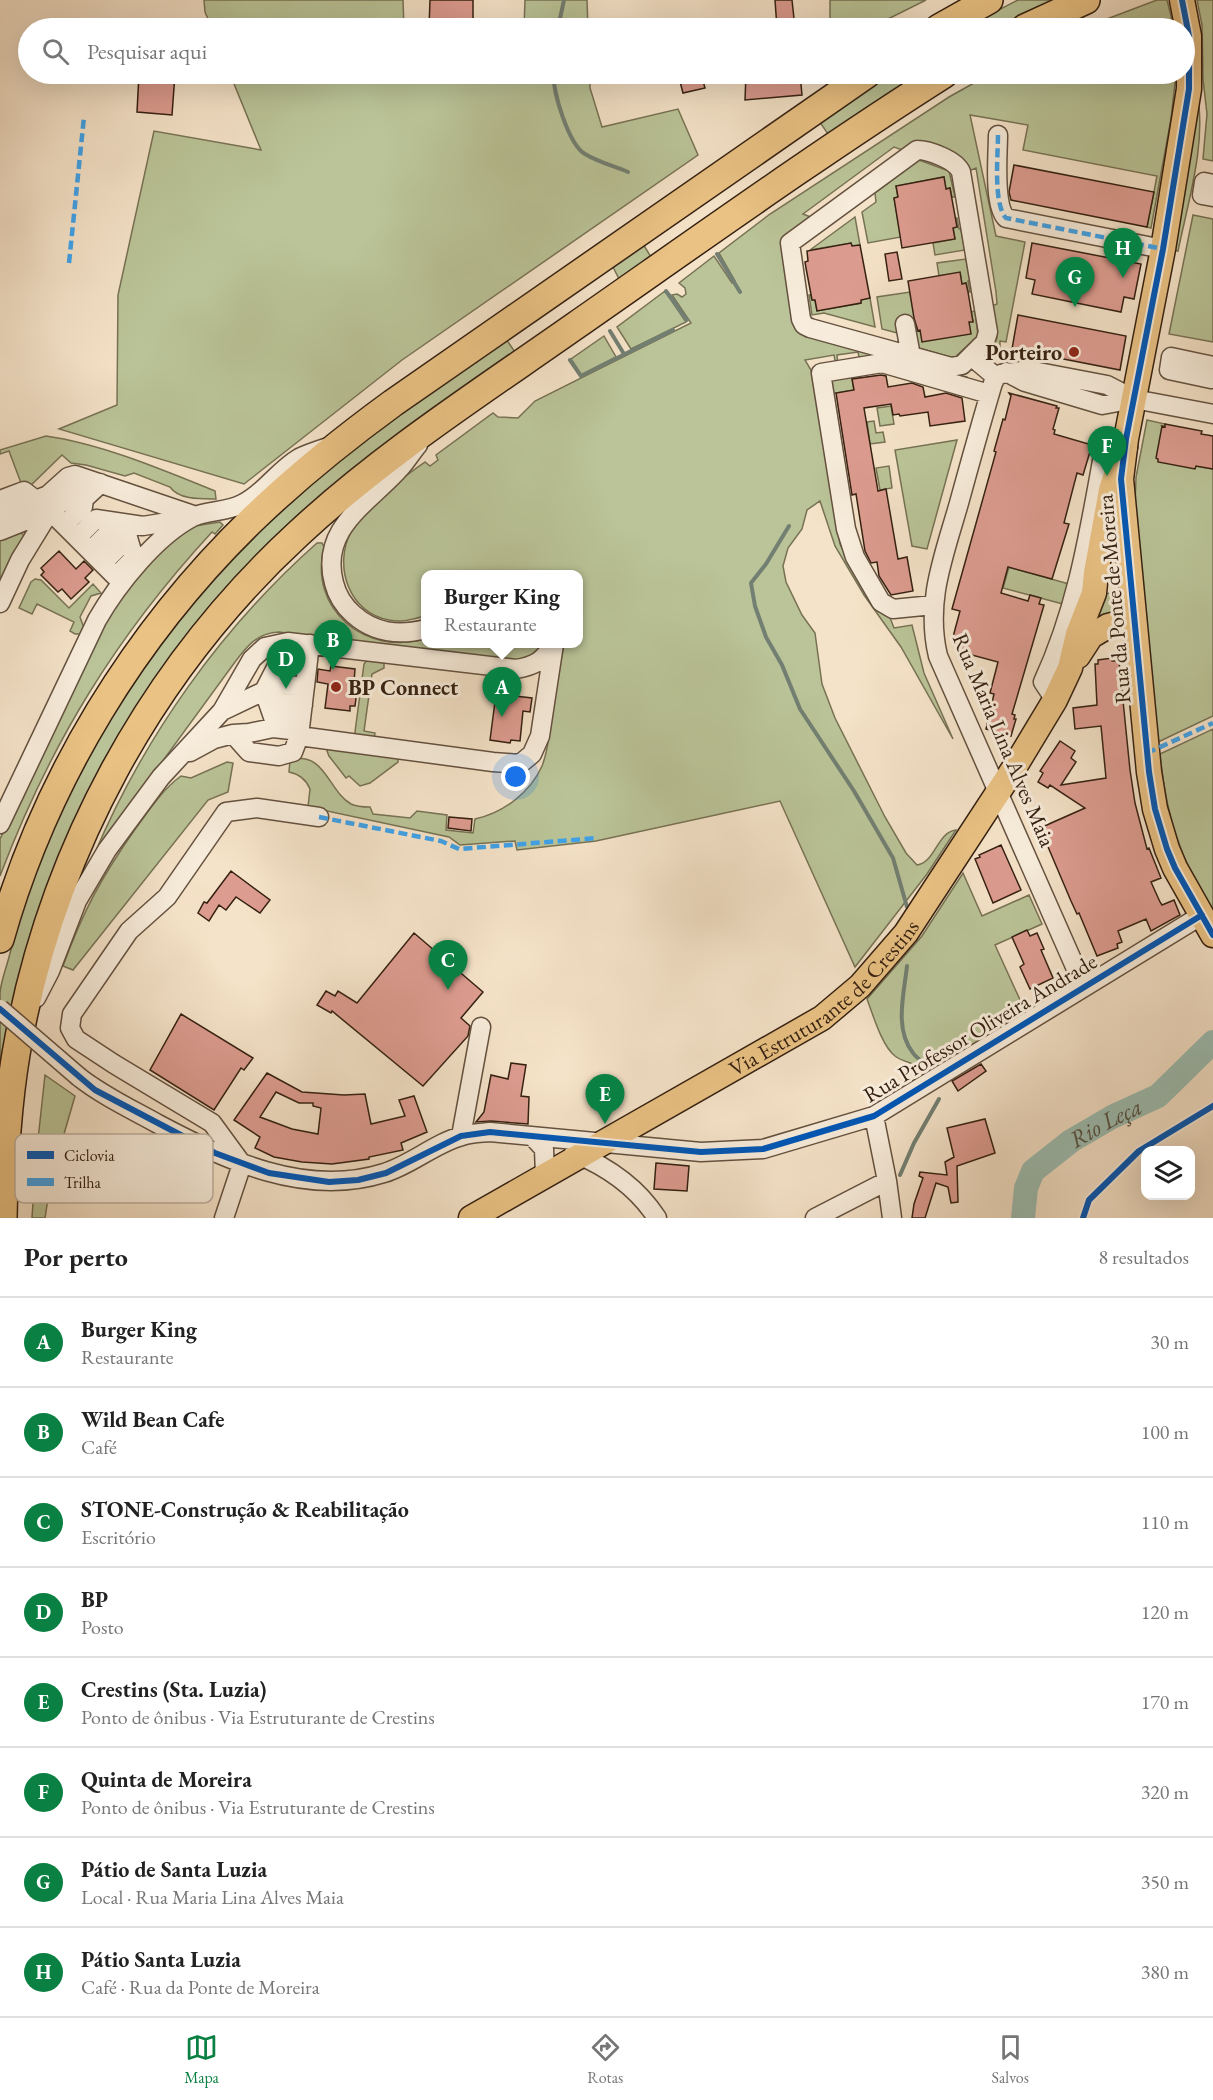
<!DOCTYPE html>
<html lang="pt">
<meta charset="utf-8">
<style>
:root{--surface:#fff;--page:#f2f2f2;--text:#222;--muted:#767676;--line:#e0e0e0;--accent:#0b8043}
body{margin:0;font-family:"EB Garamond",serif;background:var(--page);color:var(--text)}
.controls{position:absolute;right:18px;bottom:18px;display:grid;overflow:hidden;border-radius:12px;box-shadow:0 6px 24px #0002}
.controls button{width:54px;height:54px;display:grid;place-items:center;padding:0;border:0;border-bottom:2px solid var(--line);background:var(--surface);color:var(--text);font:30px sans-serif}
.you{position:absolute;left:516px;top:777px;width:21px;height:21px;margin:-15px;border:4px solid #fff;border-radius:50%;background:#1a73e8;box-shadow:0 0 0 9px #1a73e833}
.badge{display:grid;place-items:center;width:39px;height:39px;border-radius:50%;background:var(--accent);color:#fff;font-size:20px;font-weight:700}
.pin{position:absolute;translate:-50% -50px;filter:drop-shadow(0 2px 3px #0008)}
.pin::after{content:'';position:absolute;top:32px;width:21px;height:18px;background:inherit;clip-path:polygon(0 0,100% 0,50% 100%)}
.popup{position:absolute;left:421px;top:570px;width:162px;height:78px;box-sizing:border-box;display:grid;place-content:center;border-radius:12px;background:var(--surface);filter:drop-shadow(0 2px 4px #0005);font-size:20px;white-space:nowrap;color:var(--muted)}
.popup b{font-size:22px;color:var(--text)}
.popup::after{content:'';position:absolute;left:50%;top:100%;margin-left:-12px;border:12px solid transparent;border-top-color:var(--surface)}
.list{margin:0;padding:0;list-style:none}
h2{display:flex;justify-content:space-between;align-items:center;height:78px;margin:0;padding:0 24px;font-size:26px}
h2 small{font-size:20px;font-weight:400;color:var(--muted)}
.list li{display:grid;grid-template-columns:39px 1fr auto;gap:18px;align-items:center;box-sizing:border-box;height:90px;padding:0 24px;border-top:2px solid var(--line)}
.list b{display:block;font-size:22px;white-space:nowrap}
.list p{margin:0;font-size:20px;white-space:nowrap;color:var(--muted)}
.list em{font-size:20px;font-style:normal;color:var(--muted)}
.icon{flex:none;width:33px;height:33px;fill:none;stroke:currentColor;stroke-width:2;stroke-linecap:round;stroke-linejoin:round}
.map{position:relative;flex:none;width:1213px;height:1218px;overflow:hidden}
.search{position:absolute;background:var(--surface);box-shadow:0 6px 24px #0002;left:18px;right:18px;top:18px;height:66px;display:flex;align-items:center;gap:15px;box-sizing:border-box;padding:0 21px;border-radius:33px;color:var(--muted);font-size:22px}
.sheet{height:798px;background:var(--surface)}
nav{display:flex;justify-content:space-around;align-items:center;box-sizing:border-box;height:84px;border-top:2px solid var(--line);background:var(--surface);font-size:16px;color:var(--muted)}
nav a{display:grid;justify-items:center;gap:3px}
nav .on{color:var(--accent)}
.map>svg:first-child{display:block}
</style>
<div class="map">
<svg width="1213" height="1218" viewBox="0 0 1213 1218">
<rect width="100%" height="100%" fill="#f5e3c9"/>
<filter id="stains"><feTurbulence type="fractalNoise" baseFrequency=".00333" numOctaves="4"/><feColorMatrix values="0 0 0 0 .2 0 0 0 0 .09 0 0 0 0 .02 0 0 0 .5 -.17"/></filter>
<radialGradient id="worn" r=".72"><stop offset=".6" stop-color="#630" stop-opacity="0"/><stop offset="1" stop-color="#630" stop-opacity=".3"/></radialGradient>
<path fill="#bac498" stroke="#777254" stroke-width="1.5" d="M204 0H403L404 28H212L205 12Z
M525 0H587L588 28H524Z
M830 0H926L870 28H834L830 17Z
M1018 0H1053L997 28H964Z
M1157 0H1167L1174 28H1083Z
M1197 0H1213V161L1203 159 1207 114 1203 79 1202 25Z
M230 74H590V88L602 127 678 109 698 155 402 360 244 484 59 429 117 405 118 295 154 131 261 150Z
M890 74H919L828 134 819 121Z
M990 74H1176L1171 119 1151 228 1147 227 1157 176 1023 150 1028 125 970 115 996 236 1025 242 1006 342 1000 341V351L986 357 994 345 997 338 992 306 997 304 996 292 976 168 966 172 894 147 803 214 813 218 790 236 808 333 967 377 966 381 860 362 858 352 837 355 838 366H836L834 355 805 360 811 370 840 544 869 600 878 611 889 615 894 628 912 625 924 673 953 739 901 647 864 595 835 546 820 501 807 510 802 529 788 548 783 566 786 582 802 615 815 633 822 684 835 718 885 817 906 853 917 865C935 863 937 832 956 830L927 874 855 967 780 801 596 841 517 850 515 841 460 845 449 837 308 807 310 789C306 779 299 774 289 772L290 760C325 750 328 791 351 804 357 807 364 807 370 807L373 814 410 818 417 811 447 815 446 830 473 833 475 819C503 813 530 793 542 766 549 750 549 730 552 712 556 689 560 666 564 644H578V574H426L425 616C414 619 401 623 389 620 349 613 333 566 351 532 368 502 398 481 425 462L430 466 438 460 436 455 493 413 498 417 518 418 535 401 691 323 672 295 677 294 682 297 686 294 685 288 679 283 714 256 732 283 735 281 719 253 770 214 949 97Z
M1197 93C1207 142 1188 202 1178 251L1173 250Z
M919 160 949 171 955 197H952L950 188 946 189 944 177 896 186 898 197 894 198 901 237 868 243 862 212 876 202 875 193Z
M1193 215 1213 219V342L1169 334Z
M855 217 860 245 852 246 851 243 810 250Z
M955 218H957L959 229H961L965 250 935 255 933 243 955 239 953 228 957 227Z
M643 244 651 257 619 279 612 265Z
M966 259 970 281H968L970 292H968L966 283 962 284 960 273 939 276 937 263Z
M665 291 686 322 631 349 617 327Z
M910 292 917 331 973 321 971 312 975 311 978 336 954 358 916 347 901 334 882 329 877 297Z
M809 295H811L812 300H815L817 311 861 303V300L870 298 875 327 824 313 812 315Z
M604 336 616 357 581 375 571 359Z
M506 339 515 352 317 499C181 619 81 766 29 941 16 986 8 1032 0 1078 0 1050 0 1021 0 993 1 981 6 969 9 957 19 919 31 882 46 846 93 735 159 631 244 545 323 466 415 403 506 339Z
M854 371 859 378 852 379 854 390 830 394V381L832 378Z
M891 406 894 424 880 426 877 408Z
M1147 420 1165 424V427L1162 426 1196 466 1213 469V716L1158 742 1135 506 1136 477Z
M874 421 876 433 883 432 885 442 870 444 867 422Z
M46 436C102 444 163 470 215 491L216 499C201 499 179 500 170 487L134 473 125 476 86 465 71 463 62 455 29 487 21 483 9 451 0 454V450Z
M957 440 927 549 912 546 895 450Z
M889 466 892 488 880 490 876 468Z
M220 522 223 525 215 534 212 532C116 636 50 744 0 876V839L113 606 164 546 194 526Z
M20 531 24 536 17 552 14 551 0 581V538Z
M317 543H322L324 547C308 610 366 656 425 639L426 644H544L534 657 511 662 279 632C257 633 247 646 235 662L94 855C144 737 221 628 317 543Z
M1009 567 1069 584 1063 604 1003 588Z
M35 579 41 580 69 608 93 584 101 593 91 596 80 617 84 628 81 634H75L70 631 74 622 37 604 32 614 19 608 31 582Z
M1111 593 1116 596 1120 612 1095 624 1104 594Z
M368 659 381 660 384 664V668L372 674 364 731 375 733 374 739 356 736 355 732 364 664Z
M1213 729V912C1180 859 1166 816 1160 754Z
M329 747 398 757V762L370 783 360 786 349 776 346 778 329 756 327 751Z
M227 762 233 763 228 792 208 800 73 970 63 966C83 911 102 876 136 828 150 809 162 790 181 776L191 778Z
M963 873 982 916 1029 895 1042 924 995 945 1026 1013 929 1074C921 1063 905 1064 895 1056 882 1046 873 1015 867 999L922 936Z
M45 1075 75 1096 51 1179 45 1218H32L36 1158Z"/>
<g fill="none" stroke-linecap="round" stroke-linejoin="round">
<path stroke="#727f72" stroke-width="4" d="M558 28 564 0
M554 74C552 91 569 145 585 154 598 162 614 166 628 172
M717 254 740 292
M666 291 687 320
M610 331 624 354
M570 360 581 376 673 330
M789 526 766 564 751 583 755 606 766 637 782 665 800 709 854 791 893 858 907 907
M907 966C904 994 894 1029 913 1053 917 1059 925 1063 931 1068
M900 1175 914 1143 939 1099"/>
<path stroke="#9cbeb3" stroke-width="24" id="s1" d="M1023 1218 1026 1188 1033 1171 1071 1141 1112 1117 1158 1096 1213 1042"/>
</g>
<path fill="#dd9c90" stroke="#342011" stroke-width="1.5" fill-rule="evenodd" d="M430 0H473V28H429Z
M775 0H792L795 28H777Z
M139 74H175L172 115 137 112Z
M678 74H701L705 88 683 93Z
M746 74H800L802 95 745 100Z
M1014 165 1154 192 1147 227 1011 200 1009 192Z
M944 177 946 189 950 188 957 227 953 228 955 239 902 248 894 198 898 197 896 186Z
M851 243 852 246 860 245 870 298 861 300V303L817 311 815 300H812L806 268 805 262 808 261 807 251Z
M1032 243 1141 264 1134 299 1124 297 1121 312 1032 294 1035 280 1026 278Z
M897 252 902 279 889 281 885 254Z
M960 272 962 284 966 283 968 292 973 322H969L971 334 922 342 920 330 918 331 914 318 908 281Z
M1018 315 1126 336 1120 370 1012 349Z
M881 375 886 376 888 387 912 383 923 387 925 397 946 393 962 398 965 421 930 426 928 412 900 416 899 414 893 415 891 404 864 408 878 491 886 489 898 559 907 557 913 591 891 595 879 576 877 562 871 563 865 551 856 494 852 495 836 393 854 390 852 379Z
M1009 393 1057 406 1056 408H1059L1053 429 1055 430 1054 434 1092 445 1083 475 1077 473 1064 523 1069 524 1052 579 1008 567 1001 593 1028 601 1030 595 1041 598 1039 604 1044 605 1012 714 1015 715 1014 719H1016L1011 736 986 729 994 694 990 693 998 662 957 651 960 639 953 637 960 611 952 609 996 452 994 451 1003 419 1005 420 1011 396Z
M1165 424 1202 431 1201 434 1213 436V469L1196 466 1195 469 1158 462V459L1156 458 1162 426 1165 427Z
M59 551 76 569 84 561 93 570 85 578 89 582 71 599 62 589 58 592 41 575 44 572 41 568Z
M1112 658V661H1119L1130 770 1135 803 1147 849 1149 848 1161 878 1151 882 1160 902 1162 905 1174 900 1180 915 1151 931 1146 919 1118 931 1122 942 1117 944 1118 948 1097 956 1079 913 1077 914 1071 901 1040 828 1085 808 1050 785 1048 788 1038 782 1043 773 1040 771 1060 741 1075 751 1071 758 1076 762 1061 785 1106 778 1101 726 1075 729 1073 708 1097 705 1095 664H1098V660Z
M331 666 355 669 354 682H358L355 706H350V711L325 708 328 684 317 682 318 669 330 671Z
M496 694 532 698 530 712 523 711 520 741 511 740 510 743 490 740Z
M449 817 472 819 471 831 448 828Z
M1001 845 1021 890 993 903 975 859 980 857 979 855Z
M231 871 270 900 260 913 236 897 226 910 219 905 209 921 198 913 204 902 207 903Z
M1027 930 1030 936 1037 933 1044 949 1041 950 1053 978 1030 989 1020 967 1024 964 1012 937Z
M414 933 483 992 461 1018 470 1026 468 1036 423 1086 332 1011 331 1013 317 1005 326 991 335 996 338 991 357 1003Z
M181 1014 253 1058 244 1070 241 1068 214 1110 150 1070Z
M511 1063 526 1065 521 1096 529 1097 528 1124 491 1121 476 1122 484 1112 491 1075 508 1079Z
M981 1064 986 1071 958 1091 952 1081Z
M267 1073 302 1092 344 1095 365 1094 371 1124 405 1116 399 1100 414 1096 427 1132 401 1143 403 1150 369 1157V1159L332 1164 302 1162 274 1157 255 1148 260 1137 234 1120ZM276 1092 299 1103H313V1106L321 1108 318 1134 292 1129 260 1117Z
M985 1119 995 1153 957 1166 958 1202 951 1203 948 1187 936 1183 925 1218H912L914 1204 923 1178 919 1176 920 1172 947 1175 945 1162 954 1157 947 1128Z
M656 1163 689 1166 687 1191 654 1189Z"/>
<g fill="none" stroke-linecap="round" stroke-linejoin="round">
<g stroke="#64513f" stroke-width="21">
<path id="minor" d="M998 135C998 154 993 204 1006 218L1163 249
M1213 184 1204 182 1202 195 1213 197
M905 324 911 356
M971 356 962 365 951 367 810 328 804 325 801 319 790 243 917 150C929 150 956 160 961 172L988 332 985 342 971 356 996 377
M1213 366 1171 357 1169 370 1211 379 1213 367
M1006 372 1025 382 1102 405 1134 399
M418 445C412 452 407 460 401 467 371 502 319 527 334 583 337 595 344 606 353 614 374 633 398 636 426 629
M0 500 24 491 50 511 122 583
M0 514 48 495 68 477 75 475 196 516
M64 525 83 507 84 499 99 485
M0 531 50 511 83 487 100 483
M77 538 96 519 143 526 186 519
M90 551 109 532 124 524
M103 563 121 545 123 526
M122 570 134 558 124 524
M0 603 20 560 50 511
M933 605 893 609 881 602 855 557 846 529 821 373 882 363 989 394
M264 691 276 702 303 705
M1055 700 1043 682C1078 606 1089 532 1104 450L1126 439
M222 711 279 684 305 687
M293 722 274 720 264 691 282 656 308 659
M233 734 249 752 279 756 293 752 299 736 310 644
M299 736 493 762 520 764 532 754 540 736 554 644
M190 752 214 739 233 734 249 733 273 728 300 731
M0 824 97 620C117 585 156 536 193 517 208 510 227 512 242 504 264 494 278 470 299 458 307 454 316 451 325 448
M1084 987 938 656C925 601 944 556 959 503 970 463 981 423 993 383L996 377 1001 374 1028 370 1107 385 1134 399 1213 414
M36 998 50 971 77 901 107 850 161 777 222 711 252 659 265 647 288 642 516 669C534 666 544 661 553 644
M79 1077C103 1096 131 1109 158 1124 226 1160 305 1198 384 1173 411 1165 435 1143 462 1136 471 1133 481 1133 490 1132L701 1152 763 1149 874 1116 1202 915
M874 1116 887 1181
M461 1136 481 1027
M533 1137 544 1149 545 1175
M574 1153C608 1167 637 1187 657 1218
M242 1164 212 1123 114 1064 76 1039 70 1028 72 1014 129 931 167 897 226 812 257 808 319 817
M224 1218 242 1164
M815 1218 887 1181 892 1218"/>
</g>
<g stroke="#342011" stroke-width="27">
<g id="major">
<path d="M1182 0 1189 36V89L1163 249 1126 439 1121 479 1149 772 1155 809 1167 849 1175 868 1213 935"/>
<path d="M1078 656 1091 636 1108 626 1134 619"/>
<path id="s2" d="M471 1218 822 1018 860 986 906 933 1014 768 1055 700 1070 668 1078 634 1094 593 1096 573 1111 490 1125 447"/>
</g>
</g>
<g stroke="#342011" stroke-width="30">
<path id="highway" d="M939 28 989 0
M1025 28 1086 0
M0 939C45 779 136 631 256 516 299 475 345 438 393 403L867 74
M3 1218C4 1163 7 1108 16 1054 50 855 150 670 299 533 383 455 481 392 575 326 697 241 818 154 944 74"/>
</g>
<use href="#minor" stroke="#f8eddc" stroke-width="18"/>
<use href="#major" stroke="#eac284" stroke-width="24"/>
<use href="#highway" stroke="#eac284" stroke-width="27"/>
<g stroke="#64513f" stroke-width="21" stroke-linecap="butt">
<path id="minor-bridge" d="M0 1009 79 1077"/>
</g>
<use href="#minor-bridge" stroke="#f8eddc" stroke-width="18"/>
<path stroke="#3ea2ea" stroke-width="4.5" stroke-dasharray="9 4.5" stroke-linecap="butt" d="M998 135C998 154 993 204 1006 218L1163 249
M69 263 84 117
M1147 753 1213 723
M319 817 441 841 459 849 598 838"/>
<g stroke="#f8eddc" stroke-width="10">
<path id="cycleway" d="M1182 0 1189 36V89L1163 249 1126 439 1121 479 1149 772 1155 809 1167 849 1175 868 1213 935
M0 1009 95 1090 215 1153 269 1173 329 1182 358 1180 386 1173 461 1136 490 1132 701 1152 763 1149 874 1116 1202 915
M1083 1218 1089 1200 1139 1151 1213 1106"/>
</g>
<use href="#cycleway" stroke="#0057b8" stroke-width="6"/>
</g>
<g fill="#8f2418" stroke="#f8eddc" stroke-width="2">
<circle cx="1074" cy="352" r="6"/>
<circle cx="336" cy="687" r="6"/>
</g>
<g text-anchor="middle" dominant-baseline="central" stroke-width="6" stroke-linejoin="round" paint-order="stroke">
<g font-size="22" font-weight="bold" fill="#342011" stroke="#f8eddc" text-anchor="end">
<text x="1062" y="352">Porteiro</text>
<text x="348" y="687" text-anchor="start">BP Connect</text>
</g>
<g font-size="22" fill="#342011" stroke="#f8eddc">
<text transform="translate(1114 599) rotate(-95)">Rua da Ponte de Moreira</text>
<text transform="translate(1004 740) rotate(67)">Rua Maria Lina Alves Maia</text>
<text stroke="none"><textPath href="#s2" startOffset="418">Via Estruturante de Crestins</textPath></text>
<text transform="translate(980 1028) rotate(-31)">Rua Professor Oliveira Andrade</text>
</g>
<g font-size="24" font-style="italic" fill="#534f42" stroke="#f8eddc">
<text stroke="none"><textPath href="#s1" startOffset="136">Rio Leça</textPath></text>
</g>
</g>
<rect x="15" y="1134" width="198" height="69" rx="9" fill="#f8eddc" stroke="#bdb09f" stroke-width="1.5"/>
<rect x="27" y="1151" width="27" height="8" fill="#0057b8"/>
<rect x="27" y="1178" width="27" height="8" fill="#3ea2ea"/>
<g font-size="16" fill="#342011">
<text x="64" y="1161">Ciclovia</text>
<text x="64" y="1188">Trilha</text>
</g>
<rect width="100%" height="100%" filter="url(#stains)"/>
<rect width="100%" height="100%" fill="url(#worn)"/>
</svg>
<div class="controls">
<button><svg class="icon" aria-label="layers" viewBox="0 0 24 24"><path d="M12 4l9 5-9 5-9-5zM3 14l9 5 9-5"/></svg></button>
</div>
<div class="you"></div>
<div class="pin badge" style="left:502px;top:717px">A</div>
<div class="popup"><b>Burger King</b>Restaurante</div>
<div class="pin badge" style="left:333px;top:670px">B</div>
<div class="pin badge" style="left:448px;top:990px">C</div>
<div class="pin badge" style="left:286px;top:689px">D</div>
<div class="pin badge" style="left:605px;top:1124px">E</div>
<div class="pin badge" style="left:1107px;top:476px">F</div>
<div class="pin badge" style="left:1075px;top:307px">G</div>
<div class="pin badge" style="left:1123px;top:278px">H</div>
<div class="search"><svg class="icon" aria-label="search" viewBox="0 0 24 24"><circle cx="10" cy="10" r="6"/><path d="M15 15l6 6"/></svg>Pesquisar aqui</div>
</div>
<section class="sheet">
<h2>Por perto<small>8 resultados</small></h2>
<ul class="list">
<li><span class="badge">A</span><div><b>Burger King</b><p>Restaurante</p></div><em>30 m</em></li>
<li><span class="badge">B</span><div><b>Wild Bean Cafe</b><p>Café</p></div><em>100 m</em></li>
<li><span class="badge">C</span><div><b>STONE-Construção &amp; Reabilitação</b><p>Escritório</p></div><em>110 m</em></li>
<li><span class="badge">D</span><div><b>BP</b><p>Posto</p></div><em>120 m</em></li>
<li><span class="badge">E</span><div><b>Crestins (Sta. Luzia)</b><p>Ponto de ônibus · Via Estruturante de Crestins</p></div><em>170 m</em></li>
<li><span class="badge">F</span><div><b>Quinta de Moreira</b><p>Ponto de ônibus · Via Estruturante de Crestins</p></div><em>320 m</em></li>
<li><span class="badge">G</span><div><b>Pátio de Santa Luzia</b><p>Local · Rua Maria Lina Alves Maia</p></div><em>350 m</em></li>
<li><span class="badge">H</span><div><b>Pátio Santa Luzia</b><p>Café · Rua da Ponte de Moreira</p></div><em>380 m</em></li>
</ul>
</section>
<nav>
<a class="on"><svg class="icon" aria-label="map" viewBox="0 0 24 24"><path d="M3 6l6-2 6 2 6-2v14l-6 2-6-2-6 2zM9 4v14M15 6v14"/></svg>Mapa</a>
<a><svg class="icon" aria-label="directions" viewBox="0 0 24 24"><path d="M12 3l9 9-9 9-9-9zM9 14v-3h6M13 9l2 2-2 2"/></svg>Rotas</a>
<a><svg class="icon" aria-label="saved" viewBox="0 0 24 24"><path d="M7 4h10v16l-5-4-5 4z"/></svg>Salvos</a>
</nav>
